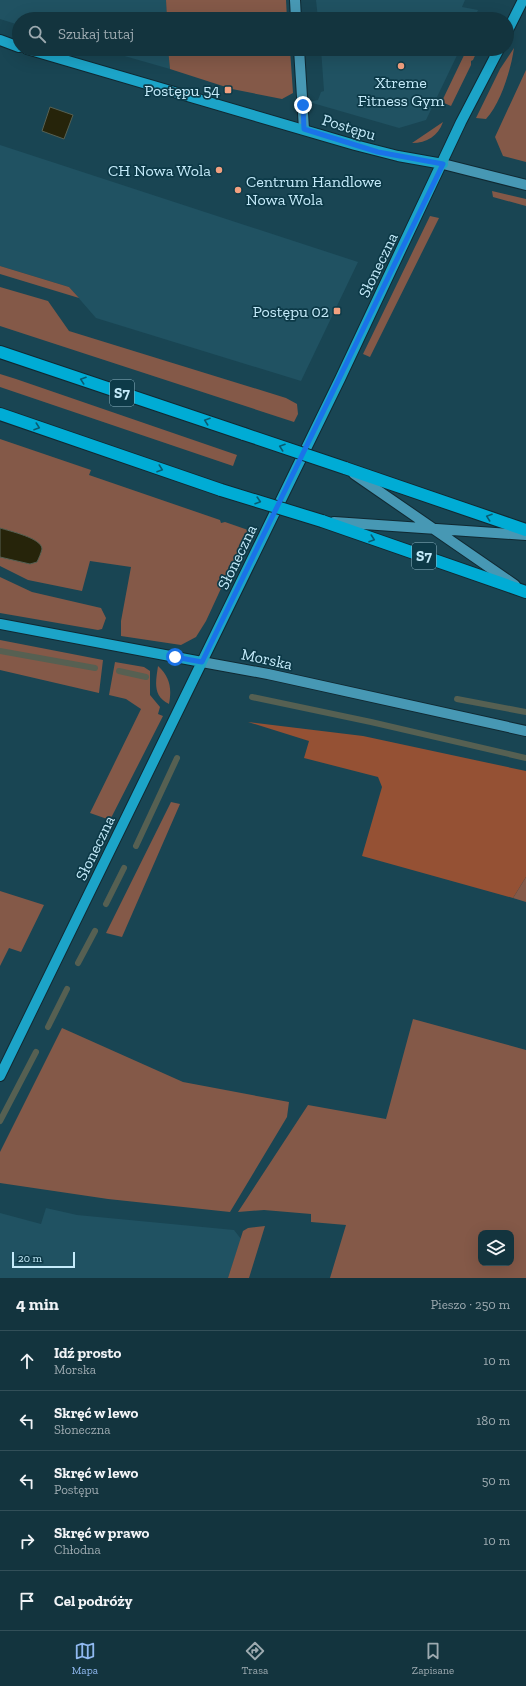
<!DOCTYPE html>
<html lang="pl">
<meta charset="utf-8">
<style>
:root{--surface:#13343e;--page:#1c3c45;--text:#f1f3f6;--muted:#9daab0;--line:#324f58;--accent:#90b9f0}
body{margin:0;font-family:"Zilla Slab",serif;background:var(--page);color:var(--text)}
.controls{position:absolute;right:12px;bottom:12px;display:grid;overflow:hidden;border-radius:8px;box-shadow:0 4px 16px #0002}
.controls button{width:36px;height:36px;display:grid;place-items:center;padding:0;border:0;border-bottom:1px solid var(--line);background:var(--surface);color:var(--text);font:20px sans-serif}
.scale{position:absolute;left:12px;bottom:10px;width:63px;box-sizing:border-box;padding-left:4px;border:2px solid #c5ebfa;border-top:0;font-size:11px;line-height:14px;white-space:nowrap;color:#c5ebfa;-webkit-text-stroke:3px #0d3a48;paint-order:stroke}
.stop{position:absolute;width:12px;height:12px;margin:-9px;border:3px solid #1a73e8;border-radius:50%;background:#fff}
.stop.end{background:#1a73e8;border-color:#fff;box-shadow:0 1px 4px #0008}
.list{margin:0;padding:0;list-style:none}
h2{display:flex;justify-content:space-between;align-items:center;height:52px;margin:0;padding:0 16px;font-size:17px}
h2 small{font-size:13px;font-weight:400;color:var(--muted)}
.list li{display:grid;grid-template-columns:26px 1fr auto;gap:12px;align-items:center;box-sizing:border-box;height:60px;padding:0 16px;border-top:1px solid var(--line)}
.list b{display:block;font-size:15px;white-space:nowrap}
.list p{margin:0;font-size:13px;white-space:nowrap;color:var(--muted)}
.list em{font-size:13px;font-style:normal;color:var(--muted)}
.icon{flex:none;width:22px;height:22px;fill:none;stroke:currentColor;stroke-width:2;stroke-linecap:round;stroke-linejoin:round}
.map{position:relative;flex:none;width:526px;height:1278px;overflow:hidden}
.search{position:absolute;background:var(--surface);box-shadow:0 4px 16px #0002;left:12px;right:12px;top:12px;height:44px;display:flex;align-items:center;gap:10px;box-sizing:border-box;padding:0 14px;border-radius:22px;color:var(--muted);font-size:15px}
.sheet{height:352px;background:var(--surface)}
nav{display:flex;justify-content:space-around;align-items:center;box-sizing:border-box;height:56px;border-top:1px solid var(--line);background:var(--surface);font-size:11px;color:var(--muted)}
nav a{display:grid;justify-items:center;gap:2px}
nav .on{color:var(--accent)}
.map>svg:first-child{display:block}
</style>
<div class="map">
<svg width="526" height="1278" viewBox="0 0 526 1278">
<rect width="100%" height="100%" fill="#194553"/>
<path fill="#205262" d="M0 0H166L167 19H19V25L0 19Z
M316 0H465L462 7 478 10 474 19H318Z
M100 49H168L170 69Z
M321 49H460L426 120 399 128 309 102 318 100 321 92 324 91Z
M0 145 358 262 301 381 96 318 69 287 0 266Z
M46 1208 77 1215 234 1230 241 1239 228 1278H0V1213L41 1224Z"/>
<path fill="#845948" fill-rule="evenodd" d="M166 0H286L287 19H167Z
M514 48C511 69 501 103 486 119L476 118 500 69Z
M168 49H290L293 93 282 99 232 89 170 69Z
M467 49H478L473 60 471 61V65L451 106 444 103 443 99Z
M526 70V162L503 156 495 137Z
M443 122C438 136 427 143 412 143Z
M492 191 526 199V206L493 197Z
M430 216 439 218 370 357 363 354Z
M0 266 69 287 79 298 0 274Z
M0 287 48 301 69 331 286 398 297 404 298 414 294 422 0 326Z
M0 374 16 379 237 455 233 466 0 387Z
M0 439 91 470 89 475 220 520 221 523 225 522 248 530 206 621 196 637 181 645 121 636V621L131 567 90 561 82 591 28 580 0 566V557L30 564 33 539 0 528Z
M0 577 32 592 101 608 106 618 102 629 98 630 0 613Z
M0 640 103 660 99 693 0 670Z
M115 662 144 667 150 671V695L160 707 158 714 163 716 110 820 90 813 141 709 126 699 109 695Z
M158 666C170 677 172 688 169 704 152 696 156 681 158 666Z
M171 802 180 804 122 937 106 933Z
M526 877V902L513 898Z
M0 891 44 905 21 952 9 948 0 966Z
M413 1019 526 1050V1278H330L346 1225 311 1222V1214L264 1210 238 1212 308 1105 386 1119ZM481 1233H511V1263H481Z
M62 1028 183 1082 289 1102 287 1117 230 1212 108 1199 0 1183V1152Z
M265 1226 249 1278H228L243 1231 248 1228Z"/>
<path fill="#955134" d="M248 722 363 736 526 771V877L513 898 362 856 382 787 378 777 304 758 309 741Z"/>
<path fill="#26240a" stroke="#566052" d="M50 107 73 115 64 139 42 131Z
M0 528C9 531 42 538 42 549 41 553 39 558 37 562L30 564 0 557Z"/>
<g fill="none" stroke-linecap="round" stroke-linejoin="round">
<path stroke="#566052" stroke-width="6" d="M0 651 95 668
M119 671 146 677
M252 697 371 722 526 758
M457 699 526 712
M136 846 177 758
M106 904 124 868
M78 963 95 931
M48 1027 67 989
M0 1121 36 1052"/>
<g stroke="#102932" stroke-width="12">
<path id="minor" d="M295 0 296 19
M299 49 304 129
M443 164 526 185
M354 474 515 585
M334 522 526 535
M202 662 268 674 526 731"/>
</g>
<g stroke="#102932" stroke-width="12">
<path id="major" d="M507 32 523 0
M0 40 19 47
M27 49 355 145 398 156 443 164
M0 624 202 662
M0 1076 340 379 461 122 499 49"/>
</g>
<g stroke="#102932" stroke-width="14">
<path id="highway" d="M0 352 244 434
M0 414 221 490
M345 468 526 530
M322 521 526 592"/>
</g>
<use href="#minor" stroke="#4798b4" stroke-width="10"/>
<use href="#major" stroke="#1ca4c8" stroke-width="10"/>
<use href="#highway" stroke="#00acd5" stroke-width="12"/>
<g stroke="#102932" stroke-width="14" stroke-linecap="butt">
<path id="highway-bridge" d="M244 434 345 468
M221 490 322 521"/>
</g>
<use href="#highway-bridge" stroke="#00acd5" stroke-width="12"/>
</g>
<defs><path id="oneway-chevron" d="M-2-3.5L2.5 0L-2 3.5" fill="none" stroke-width="1.6" stroke-linecap="round" stroke-linejoin="round"/></defs>
<g stroke="#095c72">
<use href="#oneway-chevron" transform="translate(83 380) rotate(-161)"/>
<use href="#oneway-chevron" transform="translate(207 421) rotate(-161)"/>
<use href="#oneway-chevron" transform="translate(37 427) rotate(19)"/>
<use href="#oneway-chevron" transform="translate(282 447) rotate(-161)"/>
<use href="#oneway-chevron" transform="translate(160 469) rotate(19)"/>
<use href="#oneway-chevron" transform="translate(258 501) rotate(17)"/>
<use href="#oneway-chevron" transform="translate(489 517) rotate(-161)"/>
<use href="#oneway-chevron" transform="translate(372 539) rotate(19)"/>
</g>
<g fill="none" stroke-linecap="round" stroke-linejoin="round">
<path stroke="#1a73e8" stroke-width="5" d="M175 657 202 662 443 164 378 152 304 129 303 105"/>
</g>
<g fill="#f2a07f" stroke="#0d3a48" stroke-width="1.5">
<circle cx="401" cy="66" r="4"/>
<rect x="224" y="86" width="8" height="8" rx="2"/>
<circle cx="219" cy="170" r="4"/>
<circle cx="238" cy="190" r="4"/>
<rect x="333" y="307" width="8" height="8" rx="2"/>
</g>
<g text-anchor="middle" dominant-baseline="central" stroke-width="3.5" stroke-linejoin="round" paint-order="stroke">
<g fill="#0d3a48" stroke="#8eb6c5" stroke-width="1">
<rect x="110" y="380" width="24" height="26" rx="3"/>
<rect x="412" y="543" width="24" height="26" rx="3"/>
</g>
<g font-size="15" font-weight="bold" fill="#c5ebfa">
<text x="122" y="393">S7</text>
<text x="424" y="556">S7</text>
</g>
<g font-size="16" fill="#c5ebfa" stroke="#0d3a48" text-anchor="end">
<text x="401" y="82" text-anchor="middle">Xtreme<tspan x="401" dy="18">Fitness Gym</tspan></text>
<text x="220" y="90">Postępu 54</text>
<text x="211" y="170">CH Nowa Wola</text>
<text x="246" y="181" text-anchor="start">Centrum Handlowe<tspan x="246" dy="18">Nowa Wola</tspan></text>
<text x="329" y="311">Postępu 02</text>
</g>
<g font-size="16" fill="#c5ebfa" stroke="#0d3a48">
<text transform="translate(349 127) rotate(17)">Postępu</text>
<text transform="translate(378 265) rotate(-64)">Słoneczna</text>
<text transform="translate(237 557) rotate(-64)">Słoneczna</text>
<text transform="translate(267 659) rotate(12)">Morska</text>
<text transform="translate(95 848) rotate(-64)">Słoneczna</text>
</g>
</g>
</svg>
<div class="controls">
<button><svg class="icon" aria-label="layers" viewBox="0 0 24 24"><path d="M12 4l9 5-9 5-9-5zM3 14l9 5 9-5"/></svg></button>
</div>
<div class="scale">20 m</div>
<div class="stop" style="left:175px;top:657px"></div>
<div class="stop end" style="left:303px;top:105px"></div>
<div class="search"><svg class="icon" aria-label="search" viewBox="0 0 24 24"><circle cx="10" cy="10" r="6"/><path d="M15 15l6 6"/></svg>Szukaj tutaj</div>
</div>
<section class="sheet">
<h2>4 min<small>Pieszo · 250 m</small></h2>
<ul class="list">
<li><svg class="icon" aria-label="ahead" viewBox="0 0 24 24"><path d="M12 20V5M6 11l6-6 6 6"/></svg><div><b>Idź prosto</b><p>Morska</p></div><em>10 m</em></li>
<li><svg class="icon" aria-label="left" viewBox="0 0 24 24"><path d="M17 20v-9H6M10 6l-5 5 5 5"/></svg><div><b>Skręć w lewo</b><p>Słoneczna</p></div><em>180 m</em></li>
<li><svg class="icon" aria-label="left" viewBox="0 0 24 24"><path d="M17 20v-9H6M10 6l-5 5 5 5"/></svg><div><b>Skręć w lewo</b><p>Postępu</p></div><em>50 m</em></li>
<li><svg class="icon" aria-label="right" viewBox="0 0 24 24"><path d="M7 20v-9h11M14 6l5 5-5 5"/></svg><div><b>Skręć w prawo</b><p>Chłodna</p></div><em>10 m</em></li>
<li><svg class="icon" aria-label="arrive" viewBox="0 0 24 24"><path d="M6 21V4h12l-3 4 3 4H6"/></svg><div><b>Cel podróży</b></div></li>
</ul>
</section>
<nav>
<a class="on"><svg class="icon" aria-label="map" viewBox="0 0 24 24"><path d="M3 6l6-2 6 2 6-2v14l-6 2-6-2-6 2zM9 4v14M15 6v14"/></svg>Mapa</a>
<a><svg class="icon" aria-label="directions" viewBox="0 0 24 24"><path d="M12 3l9 9-9 9-9-9zM9 14v-3h6M13 9l2 2-2 2"/></svg>Trasa</a>
<a><svg class="icon" aria-label="saved" viewBox="0 0 24 24"><path d="M7 4h10v16l-5-4-5 4z"/></svg>Zapisane</a>
</nav>
